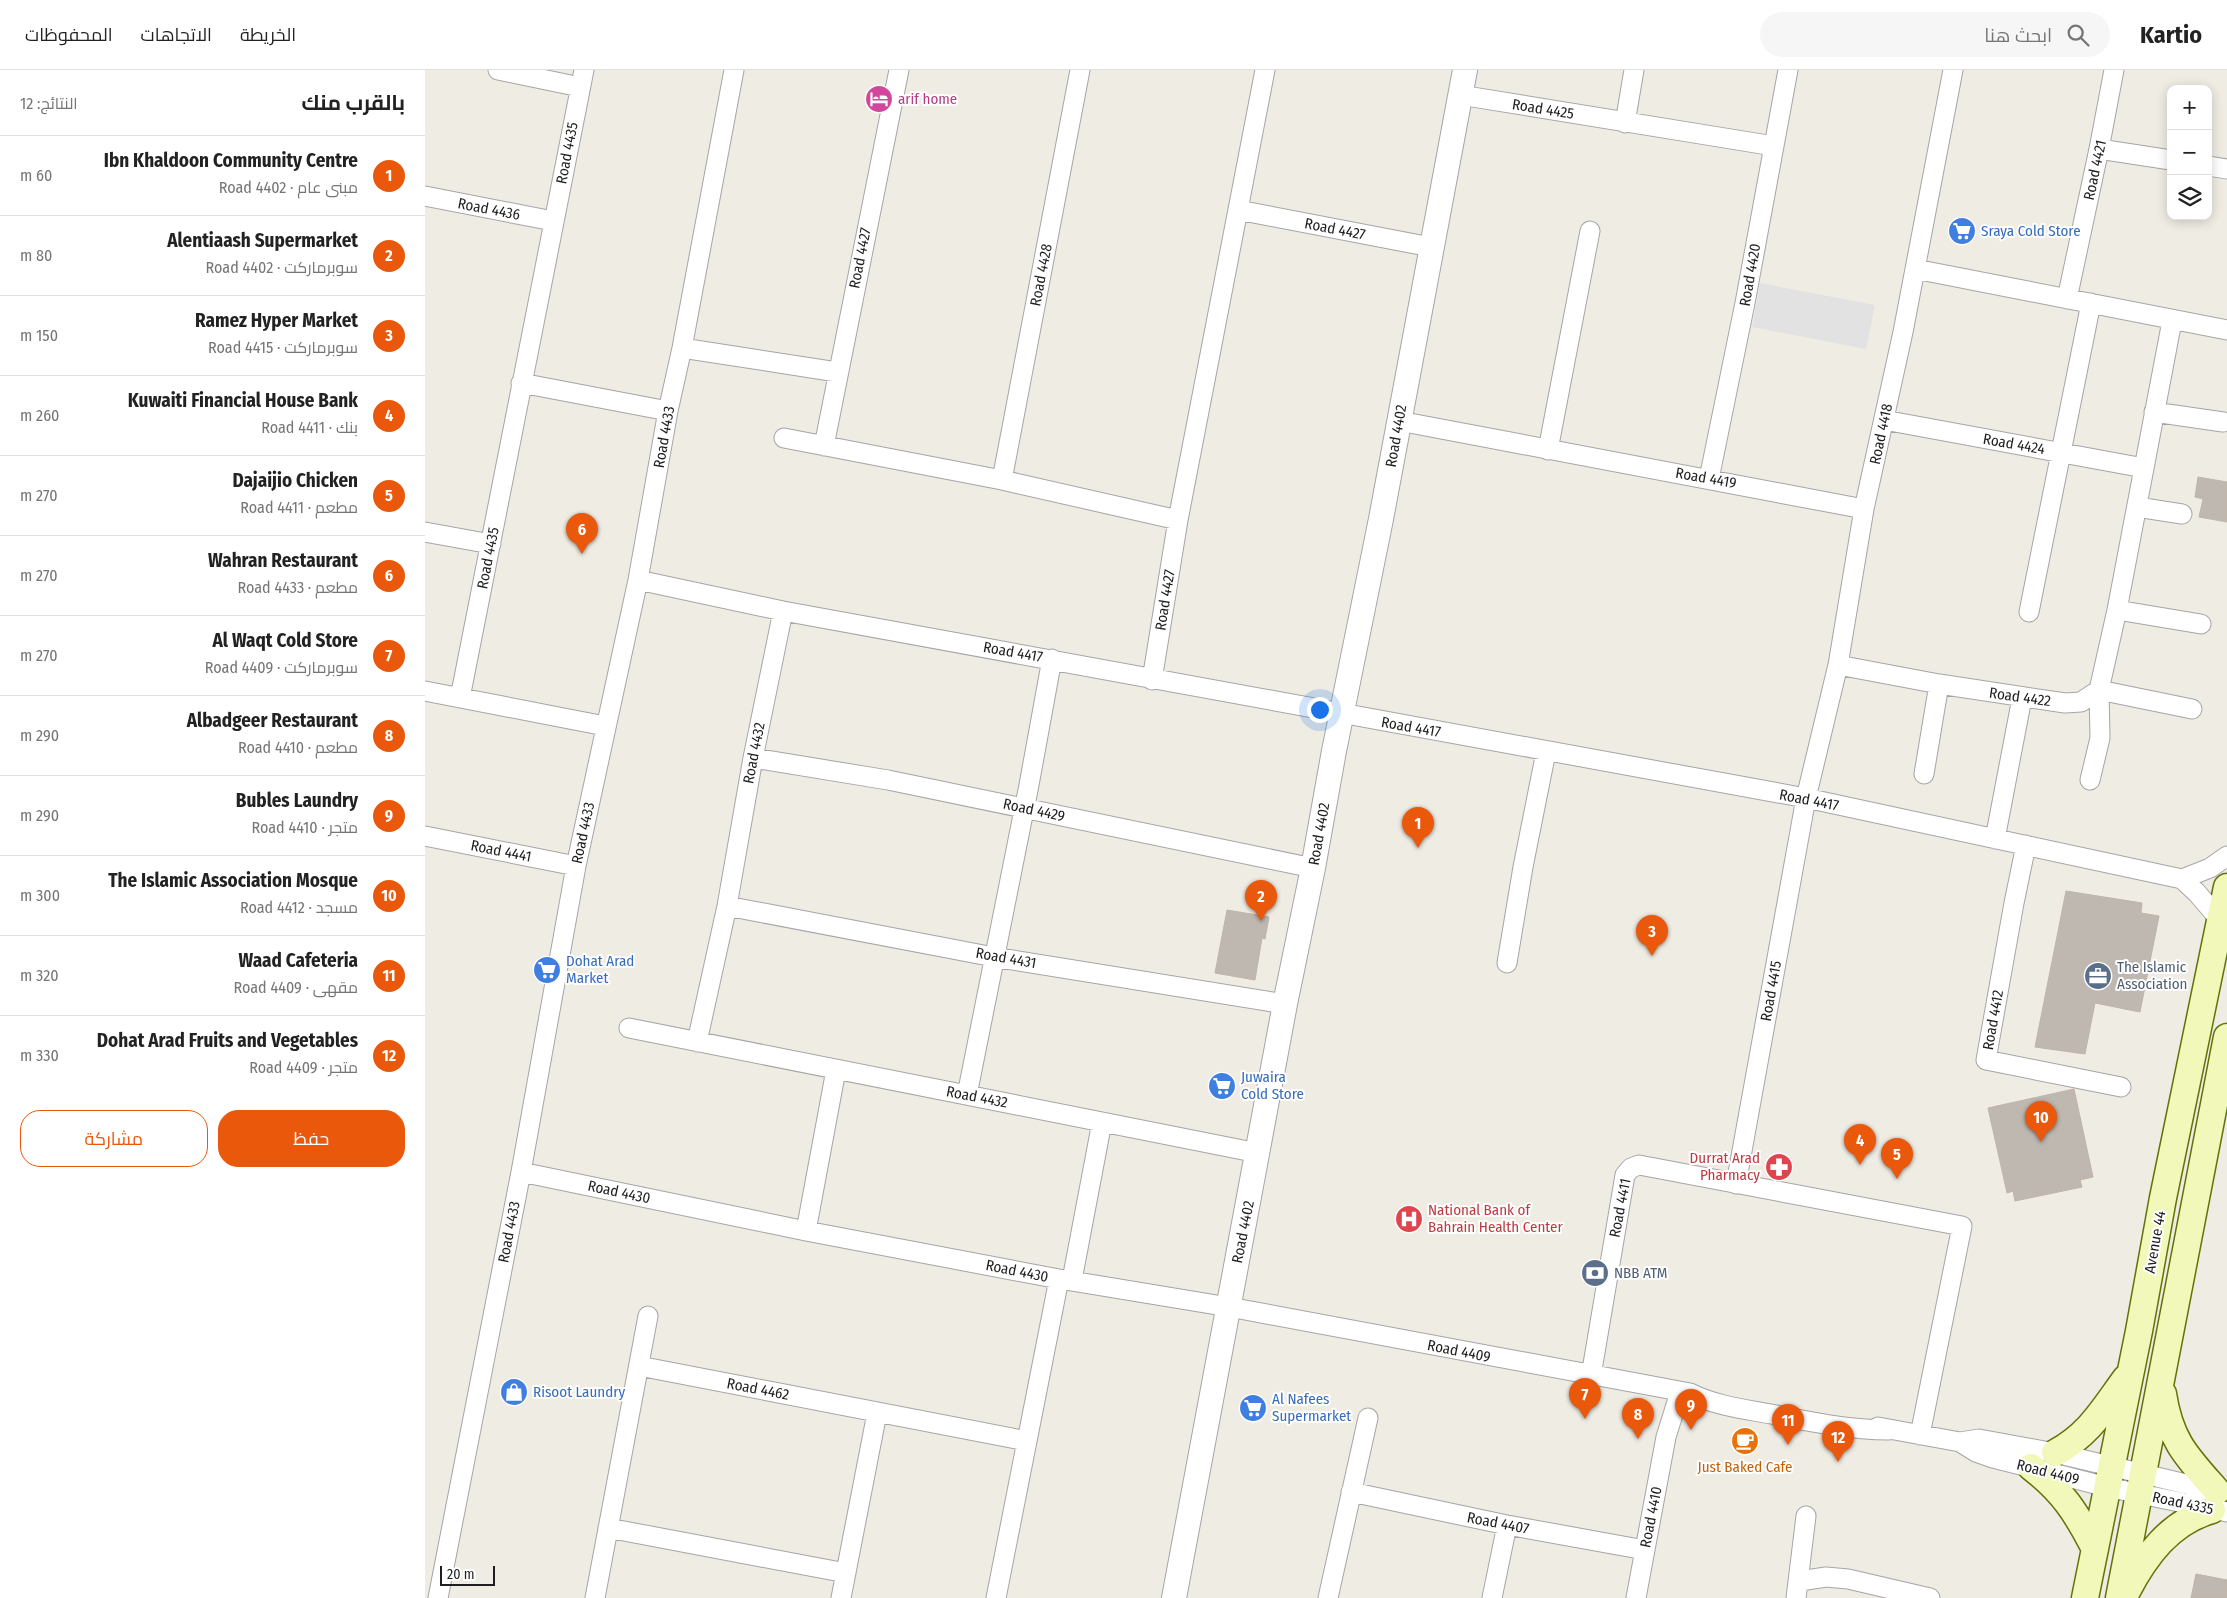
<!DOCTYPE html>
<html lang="ar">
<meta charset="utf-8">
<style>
:root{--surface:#fff;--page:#f6f6f6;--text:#222;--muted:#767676;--line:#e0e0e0;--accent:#ea580c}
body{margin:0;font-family:"Fira Sans Condensed",Cairo,sans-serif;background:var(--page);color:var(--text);direction:rtl}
.controls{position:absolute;right:15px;top:15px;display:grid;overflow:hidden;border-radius:10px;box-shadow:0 2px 12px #0003}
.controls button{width:45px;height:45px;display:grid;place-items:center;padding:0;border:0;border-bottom:1px solid var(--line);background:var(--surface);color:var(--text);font:25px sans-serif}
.scale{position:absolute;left:15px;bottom:12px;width:55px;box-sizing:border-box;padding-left:5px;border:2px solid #1e1e1e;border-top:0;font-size:14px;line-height:18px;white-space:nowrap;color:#1e1e1e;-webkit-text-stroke:4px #fff;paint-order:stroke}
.you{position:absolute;left:894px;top:639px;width:18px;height:18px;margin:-12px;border:4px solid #fff;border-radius:50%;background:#1a73e8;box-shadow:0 0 0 8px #1a73e833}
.badge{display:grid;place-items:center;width:32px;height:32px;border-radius:50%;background:var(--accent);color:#fff;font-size:16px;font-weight:700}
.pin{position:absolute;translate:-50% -41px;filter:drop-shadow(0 1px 2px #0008)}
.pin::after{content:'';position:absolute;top:26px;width:18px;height:15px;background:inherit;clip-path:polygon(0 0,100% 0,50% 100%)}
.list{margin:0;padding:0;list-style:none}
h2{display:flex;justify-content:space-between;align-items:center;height:65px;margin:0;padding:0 20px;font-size:21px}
h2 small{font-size:16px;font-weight:400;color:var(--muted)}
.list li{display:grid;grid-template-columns:32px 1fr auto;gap:15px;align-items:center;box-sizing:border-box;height:80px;padding:0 20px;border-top:1px solid var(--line)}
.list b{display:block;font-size:19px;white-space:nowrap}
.list p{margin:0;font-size:16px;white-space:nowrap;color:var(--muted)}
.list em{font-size:16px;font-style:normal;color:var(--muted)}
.actions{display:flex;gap:10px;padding:15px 20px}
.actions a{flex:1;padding:11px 0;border:1px solid var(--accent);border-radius:20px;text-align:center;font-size:18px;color:var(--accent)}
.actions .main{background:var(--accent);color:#fff}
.icon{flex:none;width:28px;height:28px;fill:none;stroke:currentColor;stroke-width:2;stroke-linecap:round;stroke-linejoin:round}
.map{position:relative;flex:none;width:1802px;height:1528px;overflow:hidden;direction:ltr}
header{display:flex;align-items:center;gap:30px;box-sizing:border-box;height:70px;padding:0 25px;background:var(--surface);border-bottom:1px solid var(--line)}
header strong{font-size:24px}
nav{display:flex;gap:28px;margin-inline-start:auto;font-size:18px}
.search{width:350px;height:45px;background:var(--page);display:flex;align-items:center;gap:12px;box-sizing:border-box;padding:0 18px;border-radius:28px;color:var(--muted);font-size:19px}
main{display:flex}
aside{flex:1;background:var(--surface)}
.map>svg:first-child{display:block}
</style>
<header>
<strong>Kartio</strong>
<div class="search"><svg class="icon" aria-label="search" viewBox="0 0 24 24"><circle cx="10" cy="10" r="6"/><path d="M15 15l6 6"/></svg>ابحث هنا</div>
<nav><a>الخريطة</a><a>الاتجاهات</a><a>المحفوظات</a></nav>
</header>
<main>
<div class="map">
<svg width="1802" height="1528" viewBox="0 0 1802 1528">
<rect width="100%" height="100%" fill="#efece4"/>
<path fill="#e2e2e2" d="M1335 213 1450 235 1441 279 1327 257Z"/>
<path fill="#bfb8b1" stroke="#c0b4a7" d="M1773 407 1802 412V452L1774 447 1778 429 1770 427Z
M1641 821 1717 833 1716 843 1734 846 1715 942 1670 933 1660 984 1610 977Z
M802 840 844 847 840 869 837 868 830 910 790 903Z
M1649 1019 1668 1107 1655 1110 1657 1117 1590 1131 1588 1121 1582 1123 1563 1038Z
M1771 1504 1802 1510V1528H1766Z"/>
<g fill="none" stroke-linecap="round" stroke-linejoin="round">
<g stroke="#a5a5a5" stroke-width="21">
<path id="minor" d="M73 0 155 17
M1035 25 1349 76
M1200 53 1209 0
M1674 79 1746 90
M1783 96 1802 99
M0 126 128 151
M813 140 1006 177
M1490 199 1802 260
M1642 229 1674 79 1689 0
M257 278 412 302
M96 313 243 341
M1729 342 1798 352
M1459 350 1719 398
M974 351 1439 439
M359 368 577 410 753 450
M399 376 474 0
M1123 380 1165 161
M1284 409 1320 233 1363 0
M577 410 655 0
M1712 437 1757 444
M0 462 66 474
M213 510 358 541 1381 728 1757 809 1772 823 1796 851
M1692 540 1776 554
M1604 542 1666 233
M1413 595 1514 614 1640 633 1656 632 1674 620 1692 540 1747 251
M727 610 753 450 840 0
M0 621 180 656
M35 628 159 0
M328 688 463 710 888 798
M1499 704 1514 614
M1665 710 1675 668 1674 620 1767 639
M0 766 151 796
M1570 769 1597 628
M1601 775 1589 833 1561 990 1696 1017
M1757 809 1785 798 1802 786
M302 836 569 887 860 934
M1082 893 1098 797 1121 682
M204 958 833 1083
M272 972 302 836 328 688 358 541
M542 1025 604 715 627 589
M96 1102 381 1161 634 1209 804 1237 1265 1323C1291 1336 1319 1339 1346 1344 1386 1352 1424 1360 1464 1360
M1311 1114 1381 728 1413 595 1439 439 1478 262 1528 0
M381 1161 411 1000
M647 1210 677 1052
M214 1296 602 1371
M1166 1306 1200 1105 1206 1098 1214 1095 1537 1156 1495 1365
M1453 1357 1535 1372 1554 1369 1630 1383 1795 1422
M1535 1372 1551 1382 1568 1388 1682 1417 1802 1442
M926 1422 1082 1455 1220 1480
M183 1458 421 1503
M1375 1511 1401 1507 1423 1509 1505 1528
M13 1528 96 1102 151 796 213 510 243 341 257 278 309 0
M170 1528 223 1246
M416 1528 452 1343
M571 1528 634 1209
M903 1528 943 1348
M1067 1528 1082 1455
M1211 1528 1241 1367 1255 1322
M1371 1528 1381 1446"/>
</g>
<g stroke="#a5a5a5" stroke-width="26">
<path id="tertiary" d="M749 1528 860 934 888 798 909 681 956 449 1040 0"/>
</g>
<g stroke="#617307" stroke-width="29">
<path id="secondary" d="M1738 1324C1745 1371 1762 1387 1792 1421
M1630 1383C1665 1364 1678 1339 1701 1308
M1606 1397C1638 1422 1651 1442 1670 1479
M1701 1523C1720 1486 1745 1452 1787 1440
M1660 1528 1714 1261 1738 1128 1802 817
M1694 1528 1802 967"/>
</g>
<use href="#minor" stroke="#fff" stroke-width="19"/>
<use href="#tertiary" stroke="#fff" stroke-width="24"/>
<use href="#secondary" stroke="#f1f8b9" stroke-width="26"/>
</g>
<defs>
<g id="hotel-disc" transform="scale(1.4375)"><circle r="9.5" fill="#d1479c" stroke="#fff"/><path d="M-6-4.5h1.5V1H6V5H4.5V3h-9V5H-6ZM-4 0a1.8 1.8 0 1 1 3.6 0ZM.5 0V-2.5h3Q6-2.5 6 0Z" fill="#fff"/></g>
<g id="supermarket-disc" transform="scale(1.4375)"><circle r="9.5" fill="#3f7fe0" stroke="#fff"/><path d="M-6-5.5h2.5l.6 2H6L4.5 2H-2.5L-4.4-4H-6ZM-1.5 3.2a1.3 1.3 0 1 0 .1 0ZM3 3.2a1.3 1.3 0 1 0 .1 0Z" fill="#fff"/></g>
<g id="office-disc" transform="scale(1.4375)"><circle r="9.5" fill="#5c6f8a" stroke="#fff"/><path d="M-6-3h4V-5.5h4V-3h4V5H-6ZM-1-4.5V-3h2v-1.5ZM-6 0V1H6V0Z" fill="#fff"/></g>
<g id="pharmacy-disc" transform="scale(1.4375)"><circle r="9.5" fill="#e0444e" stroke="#fff"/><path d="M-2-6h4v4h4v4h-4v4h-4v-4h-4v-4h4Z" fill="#fff"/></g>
<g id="hospital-disc" transform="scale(1.4375)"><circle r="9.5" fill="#e0444e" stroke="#fff"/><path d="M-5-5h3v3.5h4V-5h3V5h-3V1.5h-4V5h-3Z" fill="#fff"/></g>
<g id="bank-disc" transform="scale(1.4375)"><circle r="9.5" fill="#5c6f8a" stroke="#fff"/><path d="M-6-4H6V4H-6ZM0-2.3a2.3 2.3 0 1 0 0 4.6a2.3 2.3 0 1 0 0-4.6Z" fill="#fff"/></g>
<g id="shop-disc" transform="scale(1.4375)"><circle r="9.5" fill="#3f7fe0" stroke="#fff"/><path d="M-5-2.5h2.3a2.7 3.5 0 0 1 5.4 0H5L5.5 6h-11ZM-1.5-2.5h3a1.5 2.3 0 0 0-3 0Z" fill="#fff"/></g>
<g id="cafe-disc" transform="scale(1.4375)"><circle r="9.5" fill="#e8710a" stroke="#fff"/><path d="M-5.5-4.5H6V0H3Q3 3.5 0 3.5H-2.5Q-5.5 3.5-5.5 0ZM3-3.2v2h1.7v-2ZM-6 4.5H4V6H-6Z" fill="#fff"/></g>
</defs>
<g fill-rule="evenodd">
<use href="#hotel-disc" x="454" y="29"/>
<use href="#supermarket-disc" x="1537" y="161"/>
<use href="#supermarket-disc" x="122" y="900"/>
<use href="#office-disc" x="1673" y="906"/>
<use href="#supermarket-disc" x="797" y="1016"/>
<use href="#pharmacy-disc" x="1354" y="1097"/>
<use href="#hospital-disc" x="984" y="1149"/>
<use href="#bank-disc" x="1170" y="1203"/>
<use href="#shop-disc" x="89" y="1322"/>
<use href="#supermarket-disc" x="828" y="1338"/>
<use href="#cafe-disc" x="1320" y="1371"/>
</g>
<g text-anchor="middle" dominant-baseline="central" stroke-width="4" stroke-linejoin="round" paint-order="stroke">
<g font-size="15" fill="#b23c85" stroke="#fff" text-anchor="start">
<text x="473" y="29">arif home</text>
</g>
<g font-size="15" fill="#1e1e1e" stroke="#fff">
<text transform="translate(1118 39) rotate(9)">Road 4425</text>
<text transform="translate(142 83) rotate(-79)">Road 4435</text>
<text transform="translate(1670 100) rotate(-78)">Road 4421</text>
<text transform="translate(64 139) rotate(11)">Road 4436</text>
<text transform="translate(910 159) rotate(11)">Road 4427</text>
<text transform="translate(435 188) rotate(-79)">Road 4427</text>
<text transform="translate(616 205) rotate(-79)">Road 4428</text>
<text transform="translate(1325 205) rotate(-80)">Road 4420</text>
<text transform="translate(1456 364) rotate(-78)">Road 4418</text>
<text transform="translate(971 366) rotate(-80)">Road 4402</text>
<text transform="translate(239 367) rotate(-80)">Road 4433</text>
<text transform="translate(1589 374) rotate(10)">Road 4424</text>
<text transform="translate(1281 408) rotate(10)">Road 4419</text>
<text transform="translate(63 488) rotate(-79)">Road 4435</text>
<text transform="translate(740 530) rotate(-81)">Road 4427</text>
<text transform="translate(588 582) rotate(10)">Road 4417</text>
<text transform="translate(1595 627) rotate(8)">Road 4422</text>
<text transform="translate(986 657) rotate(10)">Road 4417</text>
<text transform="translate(329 683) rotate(-79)">Road 4432</text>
<text transform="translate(1384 730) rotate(11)">Road 4417</text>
<text transform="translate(609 740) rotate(12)">Road 4429</text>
<text transform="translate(158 763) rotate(-78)">Road 4433</text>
<text transform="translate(894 764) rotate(-80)">Road 4402</text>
<text transform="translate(76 781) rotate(11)">Road 4441</text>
<text transform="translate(581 888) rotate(10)">Road 4431</text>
<text transform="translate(1346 921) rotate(-80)">Road 4415</text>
<text transform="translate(1568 950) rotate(-80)">Road 4412</text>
<text transform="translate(552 1027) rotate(11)">Road 4432</text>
<text transform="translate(194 1122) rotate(12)">Road 4430</text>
<text transform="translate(1195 1138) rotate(-79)">Road 4411</text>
<text transform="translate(84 1162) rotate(-79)">Road 4433</text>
<text transform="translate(818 1162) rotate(-79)">Road 4402</text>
<text transform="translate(1730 1172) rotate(-80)">Avenue 44</text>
<text transform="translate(592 1201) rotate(11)">Road 4430</text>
<text transform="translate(1034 1281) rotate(11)">Road 4409</text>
<text transform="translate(333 1319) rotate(11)">Road 4462</text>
<text transform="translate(1623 1402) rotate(14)">Road 4409</text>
<text transform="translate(1758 1433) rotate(12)">Road 4335</text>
<text transform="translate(1226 1447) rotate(-79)">Road 4410</text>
<text transform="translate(1073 1453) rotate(11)">Road 4407</text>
</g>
<g font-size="15" fill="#366cbe" stroke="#fff" text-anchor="start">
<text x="1556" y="161">Sraya Cold Store</text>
<text x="141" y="891">Dohat Arad<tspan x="141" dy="17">Market</tspan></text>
<text x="816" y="1007">Juwaira<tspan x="816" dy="17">Cold Store</tspan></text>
<text x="108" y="1322">Risoot Laundry</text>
<text x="847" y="1329">Al Nafees<tspan x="847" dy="17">Supermarket</tspan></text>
</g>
<g font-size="15" fill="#4e5e75" stroke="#fff" text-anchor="start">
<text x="1692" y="897">The Islamic<tspan x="1692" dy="17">Association</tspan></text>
<text x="1189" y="1203">NBB ATM</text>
</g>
<g font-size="15" fill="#be3a42" stroke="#fff" text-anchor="end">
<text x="1335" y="1088">Durrat Arad<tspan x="1335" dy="17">Pharmacy</tspan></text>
<text x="1003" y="1140" text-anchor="start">National Bank of<tspan x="1003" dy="17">Bahrain Health Center</tspan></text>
</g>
<g font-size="15" fill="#c56008" stroke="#fff">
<text x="1320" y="1397">Just Baked Cafe</text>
</g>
</g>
</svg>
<div class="controls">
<button>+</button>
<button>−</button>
<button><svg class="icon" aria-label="layers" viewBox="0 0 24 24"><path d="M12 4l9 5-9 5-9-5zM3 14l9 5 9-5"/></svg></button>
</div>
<div class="scale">20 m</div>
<div class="you"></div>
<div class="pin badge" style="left:993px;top:778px">1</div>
<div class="pin badge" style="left:836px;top:851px">2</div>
<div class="pin badge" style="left:1227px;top:886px">3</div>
<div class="pin badge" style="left:1435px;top:1095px">4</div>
<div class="pin badge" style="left:1472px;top:1109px">5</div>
<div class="pin badge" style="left:157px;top:484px">6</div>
<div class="pin badge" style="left:1160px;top:1349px">7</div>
<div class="pin badge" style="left:1213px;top:1369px">8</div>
<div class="pin badge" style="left:1266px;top:1360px">9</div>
<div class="pin badge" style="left:1616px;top:1072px">10</div>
<div class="pin badge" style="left:1363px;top:1375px">11</div>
<div class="pin badge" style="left:1413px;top:1392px">12</div>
</div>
<aside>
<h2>بالقرب منك<small>النتائج: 12</small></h2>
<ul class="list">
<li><span class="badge">1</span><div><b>Ibn Khaldoon Community Centre</b><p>مبنى عام · Road 4402</p></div><em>60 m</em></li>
<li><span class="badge">2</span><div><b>Alentiaash Supermarket</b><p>سوبرماركت · Road 4402</p></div><em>80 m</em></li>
<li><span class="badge">3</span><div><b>Ramez Hyper Market</b><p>سوبرماركت · Road 4415</p></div><em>150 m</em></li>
<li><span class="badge">4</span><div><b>Kuwaiti Financial House Bank</b><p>بنك · Road 4411</p></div><em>260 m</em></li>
<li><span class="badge">5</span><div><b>Dajaijio Chicken</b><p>مطعم · Road 4411</p></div><em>270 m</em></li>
<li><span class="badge">6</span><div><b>Wahran Restaurant</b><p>مطعم · Road 4433</p></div><em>270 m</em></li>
<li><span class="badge">7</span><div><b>Al Waqt Cold Store</b><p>سوبرماركت · Road 4409</p></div><em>270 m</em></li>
<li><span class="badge">8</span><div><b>Albadgeer Restaurant</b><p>مطعم · Road 4410</p></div><em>290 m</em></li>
<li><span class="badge">9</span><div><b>Bubles Laundry</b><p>متجر · Road 4410</p></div><em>290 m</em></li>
<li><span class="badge">10</span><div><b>The Islamic Association Mosque</b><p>مسجد · Road 4412</p></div><em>300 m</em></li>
<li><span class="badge">11</span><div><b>Waad Cafeteria</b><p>مقهى · Road 4409</p></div><em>320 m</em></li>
<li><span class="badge">12</span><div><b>Dohat Arad Fruits and Vegetables</b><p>متجر · Road 4409</p></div><em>330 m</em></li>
</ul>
<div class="actions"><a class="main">حفظ</a><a>مشاركة</a></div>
</aside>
</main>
